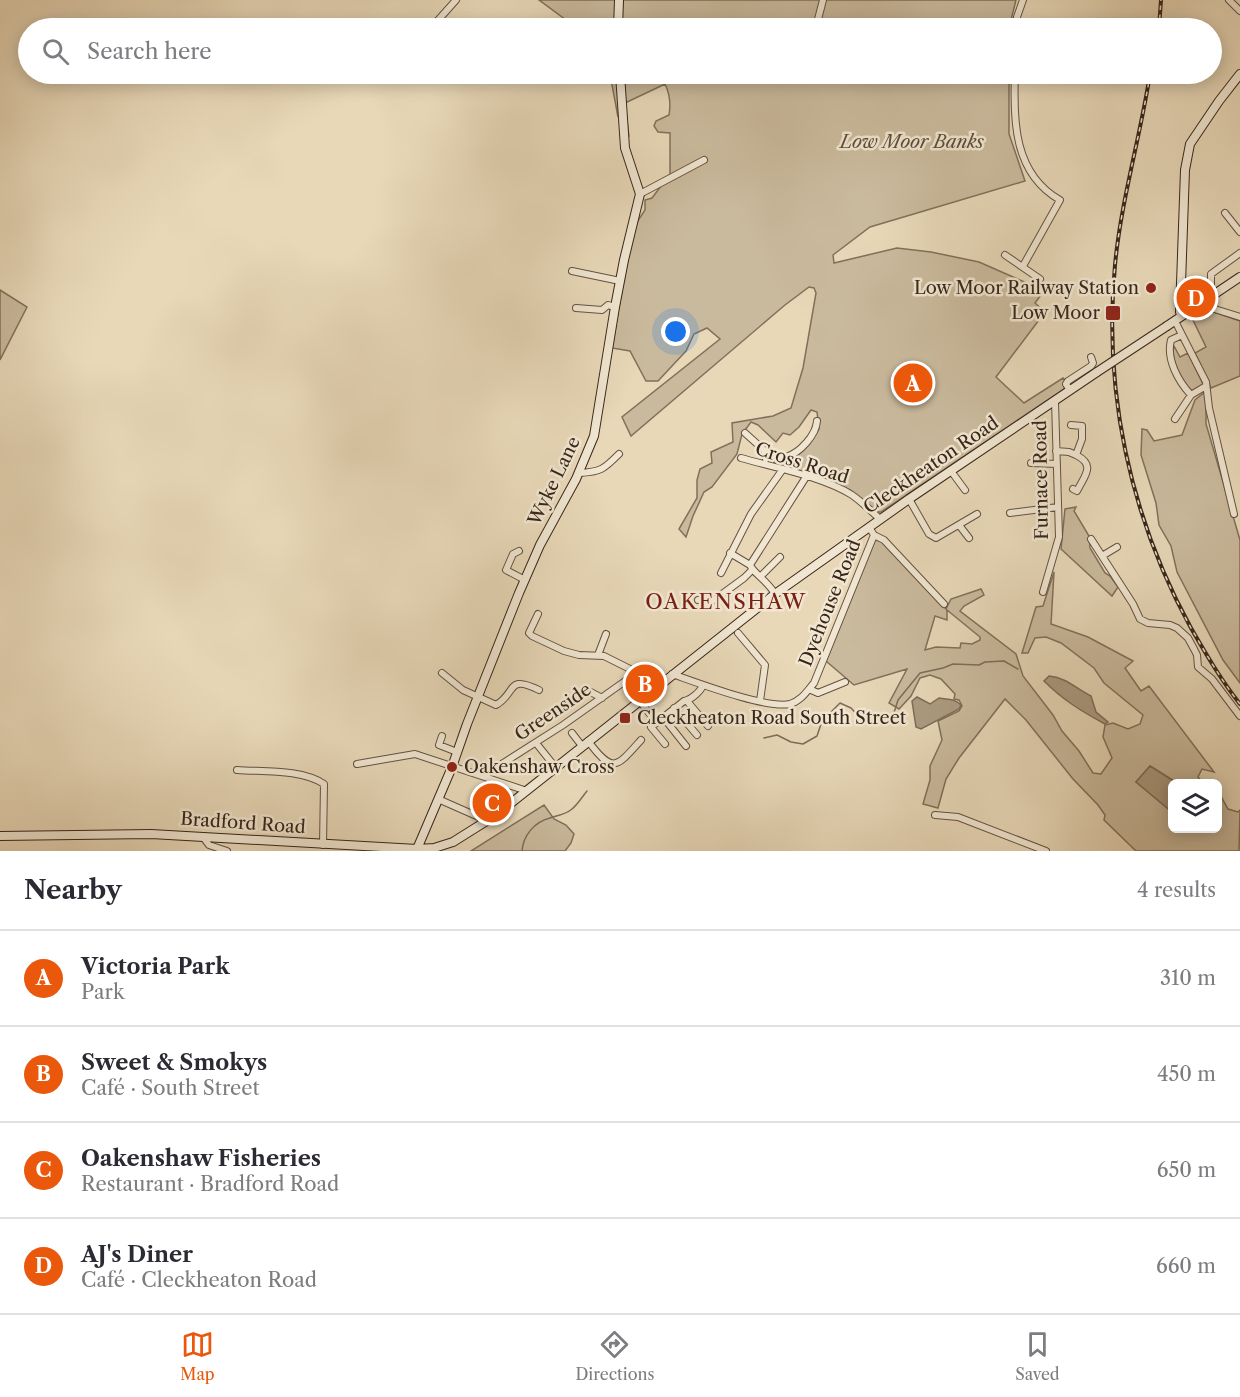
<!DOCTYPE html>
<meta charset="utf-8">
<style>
:root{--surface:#fff;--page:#f2f2f3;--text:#2b2b33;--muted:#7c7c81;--line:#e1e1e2;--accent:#ea580c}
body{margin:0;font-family:"Libre Caslon Text",serif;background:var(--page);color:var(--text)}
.controls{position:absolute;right:18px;bottom:18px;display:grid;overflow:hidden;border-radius:9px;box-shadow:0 3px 15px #0003}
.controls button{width:54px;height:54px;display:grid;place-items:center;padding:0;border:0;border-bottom:2px solid var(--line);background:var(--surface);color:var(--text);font:30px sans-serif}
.you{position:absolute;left:676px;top:332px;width:21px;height:21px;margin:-15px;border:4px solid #fff;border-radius:50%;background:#1a73e8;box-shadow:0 0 0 9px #1a73e833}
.badge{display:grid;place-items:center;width:39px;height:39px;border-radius:50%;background:var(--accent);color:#fff;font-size:20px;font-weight:700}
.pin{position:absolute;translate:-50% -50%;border:3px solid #fff;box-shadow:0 2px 6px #0006}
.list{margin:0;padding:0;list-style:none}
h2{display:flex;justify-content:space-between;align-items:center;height:78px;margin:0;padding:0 24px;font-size:26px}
h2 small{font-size:20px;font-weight:400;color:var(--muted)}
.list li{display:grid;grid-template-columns:39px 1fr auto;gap:18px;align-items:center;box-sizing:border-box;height:96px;padding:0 24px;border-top:2px solid var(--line)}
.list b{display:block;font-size:22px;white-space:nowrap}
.list p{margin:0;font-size:20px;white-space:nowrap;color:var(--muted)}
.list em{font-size:20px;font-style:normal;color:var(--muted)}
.icon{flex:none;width:33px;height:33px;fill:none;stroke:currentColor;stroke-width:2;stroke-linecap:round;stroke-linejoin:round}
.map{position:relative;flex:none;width:1240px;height:851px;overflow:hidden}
.search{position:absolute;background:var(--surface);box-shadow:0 3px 15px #0003;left:18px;right:18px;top:18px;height:66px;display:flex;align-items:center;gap:15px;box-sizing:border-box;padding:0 21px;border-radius:33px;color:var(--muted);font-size:22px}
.sheet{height:462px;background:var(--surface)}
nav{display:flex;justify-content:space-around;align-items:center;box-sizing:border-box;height:84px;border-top:2px solid var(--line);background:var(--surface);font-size:16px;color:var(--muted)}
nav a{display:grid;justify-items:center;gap:3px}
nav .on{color:var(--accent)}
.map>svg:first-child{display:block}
</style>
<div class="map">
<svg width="1240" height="851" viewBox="0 0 1240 851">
<rect width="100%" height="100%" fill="#e8d8b8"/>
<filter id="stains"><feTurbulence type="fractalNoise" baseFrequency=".00333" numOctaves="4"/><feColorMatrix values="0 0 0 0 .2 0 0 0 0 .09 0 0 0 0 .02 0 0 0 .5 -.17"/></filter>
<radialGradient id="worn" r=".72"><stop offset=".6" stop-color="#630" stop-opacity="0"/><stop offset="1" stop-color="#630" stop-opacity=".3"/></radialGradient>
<path fill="#caba9d" stroke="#81705b" stroke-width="1.5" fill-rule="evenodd" d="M539 0H619L622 11 623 0H821L813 28H577Z
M826 0H1016L1009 28H818Z
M610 74H1009V134L1025 181 870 227 833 255 834 263 897 248 931 252 979 262 1036 287 1041 295 1035 303 1045 312 996 377 1024 403 1063 378 1066 381 1064 389 881 512H878L850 490 771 461C798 461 804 452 819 429L817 412 811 410 799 427 790 435 783 433 776 442 758 425 751 422 742 434 737 454 712 487 704 492 693 516 686 537 679 529 697 498V480L700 469 712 463 711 452 733 442 732 423 773 416 791 408 803 368 816 293 814 288 809 287 785 305 631 436 622 417 720 339 707 328 694 334 686 351 658 381H646L630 351 612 348 628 255 637 222 645 210V200L652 198 670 174V133L658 132 654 126 656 121 669 115C671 103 670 94 665 84L625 103 629 137 621 102 618 117Z
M0 290 27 307 0 360Z
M1202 308 1240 321V376L1211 388 1195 353 1206 347 1191 316Z
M1174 346 1180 357 1188 353 1204 386 1192 391C1182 383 1170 358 1174 346Z
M1206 391V424L1240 540V683L1223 660 1177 572 1171 546 1159 525 1156 503 1141 455 1142 429 1147 430 1154 441 1182 435 1195 400Z
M1076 507 1074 511 1089 536 1090 548 1105 573 1110 576 1118 587 1112 596 1061 549 1065 509Z
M875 540 881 541 946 609 951 599 981 589 984 595 964 606 960 611 1016 654 1023 676 1053 715 1062 731 1079 751 1093 773 1101 774 1112 758 1103 737 1105 725 1113 723 1128 729 1140 724 1143 715 1104 683 1094 668 1061 643 1046 637 1035 638 1028 653H1022L1036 607 1043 606 1054 572 1051 624 1088 637 1133 661 1125 668 1141 691 1149 686 1214 772 1202 769 1198 777 1203 783H1177L1150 766 1136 782 1172 812V828H1218V791L1228 809 1238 812 1240 810 1239 851H1136L1104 820 1105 815 1098 805 1073 779 1026 720 1005 699 959 758 946 779 938 808 923 804 930 780V766L942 740 938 721 959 711 962 706 959 700 954 699 955 694 941 679 930 675 920 678 911 696 899 709 889 703 907 669 854 685 826 661ZM947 610 980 637V640L972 644 961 643 960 648 936 647 925 650 935 616 947 620Z
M544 805 554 819 566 825 574 834 571 843 565 851H471Z"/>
<path fill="#ac9b82" stroke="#7e6c58" stroke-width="1.5" d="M1049 676C1065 677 1077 689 1091 696L1096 712 1108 722 1105 724C1081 711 1063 700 1044 681Z
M917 697 930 704 939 698C947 699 956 699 961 705L959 709 921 729 916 727 912 701Z
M1150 766 1177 783 1172 784V812L1136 782Z"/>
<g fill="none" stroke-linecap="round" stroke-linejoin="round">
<path stroke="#7e6c58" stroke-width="1.5" d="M764 738 777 735 791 742 803 744 817 736 822 721 840 703 851 708 865 723 893 716 898 700 920 673 943 668 953 664 979 665 985 662 1004 661 1018 669
M522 851C523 836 534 822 550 818 558 815 565 815 572 809 578 804 582 797 587 791"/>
<g stroke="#645241" stroke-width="8">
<path id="street" d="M1229 0 1240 11
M432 27 456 0
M816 27 823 0
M1017 28V17L1023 0
M1015 74C1013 121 1014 174 1060 200L1023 266
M640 194 704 160
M1225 213 1240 232
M1005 255 1040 279
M572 271 620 281
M1211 296V274L1240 253
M1202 302 1205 306 1240 317
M576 308 602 310 608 305 615 307
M1175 321 1206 382 1209 408 1234 514
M1182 335 1171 340C1166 359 1178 381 1191 395
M1070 390 1066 384 1068 381 1091 366 1093 363 1091 357
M1175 419 1191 395 1206 386
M745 433 764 450 766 459
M1056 451 1069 452 1076 455 1082 439V426L1071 425
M767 457C773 457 780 459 786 457 800 453 816 435 817 421
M741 458C773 467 824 477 852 495 862 502 871 511 880 519
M1031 463 1057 464
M951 471 965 490
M579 473C601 472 604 469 619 454
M1073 489 1077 491C1085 475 1096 465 1076 455
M909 499 929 534 936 538 977 514
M1010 513 1058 507
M959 525 969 538
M874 535 884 540 944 604
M1091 539 1133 604 1140 619 1148 623 1170 625 1177 628 1188 638 1194 649 1197 655 1198 667 1212 679 1240 716
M519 551 513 554 506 570 525 580
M730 553 750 565C753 573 768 581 775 594
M1102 556 1117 547
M750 565 806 477
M721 573 751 514 783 469
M761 576 780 557
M1043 592 1059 537 1055 401
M698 600H714L744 578 752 570
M538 614 529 633 532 636 564 651 579 655 604 656 660 684
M738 633 765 665 760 701
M598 655 606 634
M442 673 463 690 496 705C517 693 506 674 539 690
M672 674C698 683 766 709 790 704 801 701 807 691 814 683L874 535 869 527
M585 689 602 698
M809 689 818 693 845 682
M639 700 656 722
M687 701 708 726
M674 708 697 735
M663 717 686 746
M572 733 582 746
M442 736 439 745 457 752
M588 741C613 774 616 768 641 740
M536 743 556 768
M665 744 651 727 684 701C691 700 701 691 703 685
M357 764 415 754 527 791
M237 770C264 772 301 769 324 784L323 845
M483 776 563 725 638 672
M438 799 488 821
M935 815 958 817 1046 851
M203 837 209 845 227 851"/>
</g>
<g stroke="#382619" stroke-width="10">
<path id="secondary" d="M618 28 619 0
M1182 316 1180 312 1185 170 1190 144 1219 101 1240 74
M1167 326 1240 277
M0 836 151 834 417 849 434 848 453 842 496 815 775 594 909 499 1097 372
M417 849 452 767 467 724 519 593 540 545 576 479 594 436 615 307 624 260 640 194 625 148 620 74"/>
</g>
<use href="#street" stroke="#f0e6d1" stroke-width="6"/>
<use href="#secondary" stroke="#f0e6d1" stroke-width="8"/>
<g stroke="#382619" stroke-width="4">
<path id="rail" d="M1159 28 1161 0
M1150 74C1140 138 1121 201 1115 265 1103 391 1130 517 1191 628 1206 654 1221 680 1240 704"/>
</g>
<use href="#rail" stroke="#f0e6d1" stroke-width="1.5" stroke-dasharray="4.5" stroke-linecap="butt"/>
<g stroke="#382619" stroke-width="10" stroke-linecap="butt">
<path id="secondary-bridge" d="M1097 372 1167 326"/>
</g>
<use href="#secondary-bridge" stroke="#f0e6d1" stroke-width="8"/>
</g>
<g fill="#8f2418" stroke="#f0e6d1" stroke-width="2">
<circle cx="1151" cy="288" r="6"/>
<rect x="1105" y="305" width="16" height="16" rx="3"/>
<rect x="619" y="712" width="12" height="12" rx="3"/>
<circle cx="452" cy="767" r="6"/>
</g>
<g text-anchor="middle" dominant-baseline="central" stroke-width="5" stroke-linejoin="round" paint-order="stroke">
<g font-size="18" font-style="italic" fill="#5c4b3a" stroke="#f0e6d1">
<text x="912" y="142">Low Moor Banks</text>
</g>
<g font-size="18" fill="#382619" stroke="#f0e6d1" text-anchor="end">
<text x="1139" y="288">Low Moor Railway Station</text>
<text x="1100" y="313">Low Moor</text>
<text x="637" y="718" text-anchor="start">Cleckheaton Road South Street</text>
<text x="464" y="767" text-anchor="start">Oakenshaw Cross</text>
</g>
<g font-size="18" fill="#382619" stroke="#f0e6d1">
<text transform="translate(802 463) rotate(18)">Cross Road</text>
<text transform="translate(931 465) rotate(-34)">Cleckheaton Road</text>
<text transform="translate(1041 480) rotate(-91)">Furnace Road</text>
<text transform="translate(554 481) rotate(-64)">Wyke Lane</text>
<text transform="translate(830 603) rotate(-68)">Dyehouse Road</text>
<text transform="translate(553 712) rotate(-34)">Greenside</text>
<text transform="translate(243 823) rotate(4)">Bradford Road</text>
</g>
<g font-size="21" letter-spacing="1.5" fill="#7a1f14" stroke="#f0e6d1">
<text x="726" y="601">OAKENSHAW</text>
</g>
</g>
<rect width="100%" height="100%" filter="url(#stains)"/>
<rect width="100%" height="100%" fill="url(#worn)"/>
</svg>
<div class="controls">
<button><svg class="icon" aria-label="layers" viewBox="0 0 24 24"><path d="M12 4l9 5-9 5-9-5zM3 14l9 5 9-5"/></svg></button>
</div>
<div class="you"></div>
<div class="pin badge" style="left:913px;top:383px">A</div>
<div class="pin badge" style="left:645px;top:684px">B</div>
<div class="pin badge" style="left:492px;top:803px">C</div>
<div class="pin badge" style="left:1196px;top:298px">D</div>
<div class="search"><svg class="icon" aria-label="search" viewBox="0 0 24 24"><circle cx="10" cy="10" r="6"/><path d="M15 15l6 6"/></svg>Search here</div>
</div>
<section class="sheet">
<h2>Nearby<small>4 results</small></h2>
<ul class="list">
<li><span class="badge">A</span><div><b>Victoria Park</b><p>Park</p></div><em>310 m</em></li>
<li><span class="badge">B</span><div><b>Sweet &amp; Smokys</b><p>Café · South Street</p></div><em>450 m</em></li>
<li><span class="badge">C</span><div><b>Oakenshaw Fisheries</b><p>Restaurant · Bradford Road</p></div><em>650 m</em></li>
<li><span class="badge">D</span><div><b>AJ's Diner</b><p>Café · Cleckheaton Road</p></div><em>660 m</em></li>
</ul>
</section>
<nav>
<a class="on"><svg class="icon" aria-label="map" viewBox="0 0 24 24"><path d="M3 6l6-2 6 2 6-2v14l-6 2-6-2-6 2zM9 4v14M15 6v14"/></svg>Map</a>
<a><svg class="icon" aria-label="directions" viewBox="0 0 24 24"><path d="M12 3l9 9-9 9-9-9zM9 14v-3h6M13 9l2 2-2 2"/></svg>Directions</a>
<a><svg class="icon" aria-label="saved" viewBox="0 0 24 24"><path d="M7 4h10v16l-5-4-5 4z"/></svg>Saved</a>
</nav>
